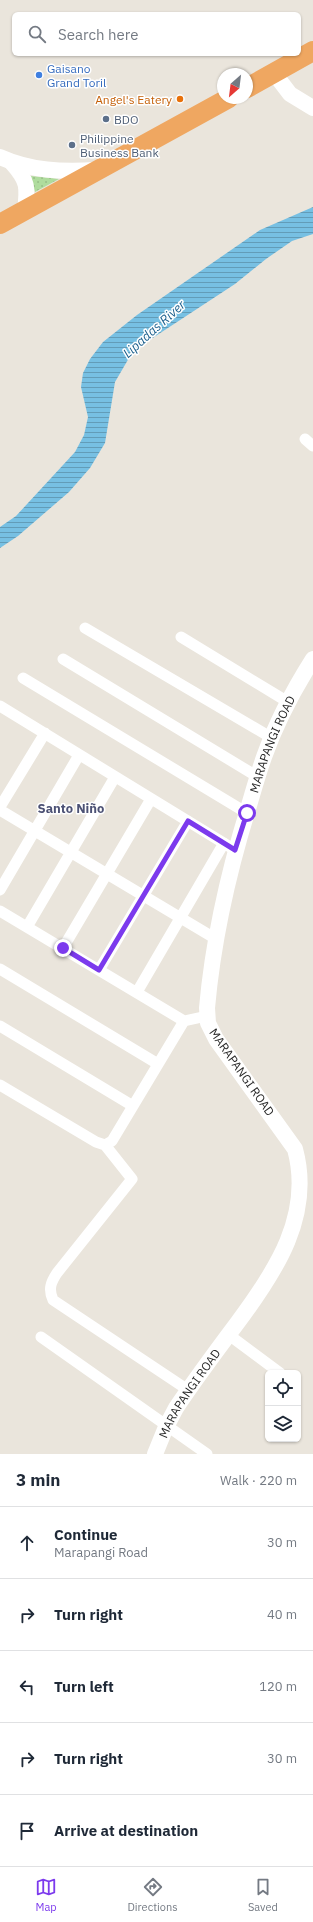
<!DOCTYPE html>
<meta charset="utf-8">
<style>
:root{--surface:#fff;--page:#f2f2f3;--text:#1f2937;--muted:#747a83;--line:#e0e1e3;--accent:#7c3aed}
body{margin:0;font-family:"IBM Plex Sans",sans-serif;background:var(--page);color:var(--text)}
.controls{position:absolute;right:12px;bottom:12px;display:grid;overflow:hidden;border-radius:6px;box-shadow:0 1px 3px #0004}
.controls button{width:36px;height:36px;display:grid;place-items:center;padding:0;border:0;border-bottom:1px solid var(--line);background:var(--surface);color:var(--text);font:20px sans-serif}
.compass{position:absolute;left:217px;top:68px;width:36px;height:36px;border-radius:50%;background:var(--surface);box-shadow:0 1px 3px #0004;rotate:208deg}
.stop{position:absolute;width:12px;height:12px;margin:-9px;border:3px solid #7c3aed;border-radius:50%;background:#fff}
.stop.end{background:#7c3aed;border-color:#fff;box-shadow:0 1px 4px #0008}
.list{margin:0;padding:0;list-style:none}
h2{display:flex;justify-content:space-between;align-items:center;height:52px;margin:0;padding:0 16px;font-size:17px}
h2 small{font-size:13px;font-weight:400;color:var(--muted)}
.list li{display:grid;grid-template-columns:26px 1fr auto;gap:12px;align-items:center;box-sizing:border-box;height:72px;padding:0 16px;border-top:1px solid var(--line)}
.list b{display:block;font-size:15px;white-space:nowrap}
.list p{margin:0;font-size:13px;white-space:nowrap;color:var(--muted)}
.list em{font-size:13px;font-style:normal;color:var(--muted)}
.icon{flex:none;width:22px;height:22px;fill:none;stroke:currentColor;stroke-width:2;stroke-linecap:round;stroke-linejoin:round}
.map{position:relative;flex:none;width:313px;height:1454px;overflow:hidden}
.search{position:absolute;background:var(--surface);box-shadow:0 1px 3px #0004;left:12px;right:12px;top:12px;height:44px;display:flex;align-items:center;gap:10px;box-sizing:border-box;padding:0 14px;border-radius:6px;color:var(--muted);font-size:15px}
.sheet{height:412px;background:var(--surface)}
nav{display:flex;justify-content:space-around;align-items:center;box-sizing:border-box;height:56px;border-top:1px solid var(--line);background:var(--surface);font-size:11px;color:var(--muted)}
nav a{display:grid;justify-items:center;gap:2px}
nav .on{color:var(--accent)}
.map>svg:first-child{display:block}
</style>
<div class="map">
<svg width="313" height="1454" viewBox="0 0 313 1454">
<defs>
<pattern id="grass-dots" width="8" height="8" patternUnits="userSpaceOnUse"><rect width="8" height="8" fill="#afdc9d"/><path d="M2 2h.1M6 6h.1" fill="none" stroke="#97bd87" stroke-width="1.8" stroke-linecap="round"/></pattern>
<pattern id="water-rules" width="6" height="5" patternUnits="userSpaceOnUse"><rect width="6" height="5" fill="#77c0e3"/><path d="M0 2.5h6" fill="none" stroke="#629cb8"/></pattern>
</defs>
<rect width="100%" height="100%" fill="#eae5dc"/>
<path fill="url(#grass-dots)" d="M31 176 59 179 35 192Z"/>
<path fill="url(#water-rules)" d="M313 207V234L292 241 266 259 235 284 142 345 129 358 115 382 105 443 90 468 69 492 18 536 0 548V527L16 516 75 452 84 435 88 417 81 387 83 373 90 359 103 342 137 315 260 230Z"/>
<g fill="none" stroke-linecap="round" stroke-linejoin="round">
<path stroke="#fff" stroke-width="11" d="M305 439 313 446
M85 628 272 738
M181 637 288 702
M63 659 258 777
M23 678 247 813
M0 706 235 850
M0 807 45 733
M0 810 216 939
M0 890 79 755
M0 911 184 1021 207 1016
M27 927 115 777
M63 948 151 799
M0 969 158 1064
M99 970 188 821
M137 992 224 843
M0 1026 133 1106
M0 1085 96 1142 105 1145 132 1179 57 1273C51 1282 48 1289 53 1300L188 1390
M105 1145 112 1141 184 1021
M229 1335 280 1373
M41 1337 207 1454"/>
<g stroke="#fff" stroke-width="16">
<path d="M274 73 290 94 313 108"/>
<path d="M0 157C31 171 62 172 96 170"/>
<path d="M12 163C28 181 28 187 25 211"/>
<path id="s1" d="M155 1454 166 1427 176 1408C196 1378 217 1350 238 1322 276 1271 313 1215 295 1149L216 1039 208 1023 207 1008C213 940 228 874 248 809 253 792 258 774 264 757 276 723 294 689 313 659"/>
</g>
<path stroke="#efa761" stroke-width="20" d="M247 88 313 51
M0 224 229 98"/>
</g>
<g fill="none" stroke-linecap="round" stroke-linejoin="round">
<path stroke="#7c3aed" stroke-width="5" d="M63 948 99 970 188 821 235 850 247 813"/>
</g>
<circle fill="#3f7fe0" stroke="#fff" stroke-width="1.5" cx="39" cy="75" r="4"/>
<circle fill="#e8710a" stroke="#fff" stroke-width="1.5" cx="180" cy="99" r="4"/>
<g fill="#5c6f8a" stroke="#fff" stroke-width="1.5">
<circle cx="106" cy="119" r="4"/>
<circle cx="72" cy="145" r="4"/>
</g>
<g text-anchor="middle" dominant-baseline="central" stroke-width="3" stroke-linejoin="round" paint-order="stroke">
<g font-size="12" fill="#366cbe" stroke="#fff" text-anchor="start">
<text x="47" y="68">Gaisano<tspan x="47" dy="14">Grand Toril</tspan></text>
</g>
<g font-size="12" fill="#c56008" stroke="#fff" text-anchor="end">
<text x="172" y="99">Angel's Eatery</text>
</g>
<g font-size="12" fill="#4e5e75" stroke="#fff" text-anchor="start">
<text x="114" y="119">BDO</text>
<text x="80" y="138">Philippine<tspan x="80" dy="14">Business Bank</tspan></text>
</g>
<g font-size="12" fill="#292929" stroke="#fff">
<text stroke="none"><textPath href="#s1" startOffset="787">MARAPANGI ROAD</textPath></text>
<text transform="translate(242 1072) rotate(55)">MARAPANGI ROAD</text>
<text stroke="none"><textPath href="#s1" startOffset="70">MARAPANGI ROAD</textPath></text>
</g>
<g font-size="13" font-style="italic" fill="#195e8c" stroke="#fff">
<text transform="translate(154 329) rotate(-42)">Lipadas River</text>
</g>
<g font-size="13" font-weight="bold" fill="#4d5275" stroke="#fff">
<text x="71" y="808">Santo Niño</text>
</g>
</g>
</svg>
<div class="controls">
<button><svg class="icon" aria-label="locate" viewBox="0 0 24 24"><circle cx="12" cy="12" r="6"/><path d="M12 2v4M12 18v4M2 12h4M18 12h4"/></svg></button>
<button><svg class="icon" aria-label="layers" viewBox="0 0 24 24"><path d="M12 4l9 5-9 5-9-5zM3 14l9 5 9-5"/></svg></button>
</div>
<svg class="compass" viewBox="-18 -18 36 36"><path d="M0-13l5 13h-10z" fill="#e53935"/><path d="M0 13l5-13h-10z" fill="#747a83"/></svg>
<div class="stop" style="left:247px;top:813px"></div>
<div class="stop end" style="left:63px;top:948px"></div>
<div class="search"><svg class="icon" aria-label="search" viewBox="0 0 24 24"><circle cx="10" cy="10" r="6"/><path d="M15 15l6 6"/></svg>Search here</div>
</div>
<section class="sheet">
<h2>3 min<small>Walk · 220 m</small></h2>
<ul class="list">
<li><svg class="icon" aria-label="ahead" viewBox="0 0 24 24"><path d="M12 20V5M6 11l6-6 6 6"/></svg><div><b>Continue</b><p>Marapangi Road</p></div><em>30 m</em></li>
<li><svg class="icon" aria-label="right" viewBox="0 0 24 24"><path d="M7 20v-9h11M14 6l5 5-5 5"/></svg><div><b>Turn right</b></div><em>40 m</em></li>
<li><svg class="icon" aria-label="left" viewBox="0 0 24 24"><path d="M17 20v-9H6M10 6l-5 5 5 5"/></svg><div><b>Turn left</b></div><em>120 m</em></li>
<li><svg class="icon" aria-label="right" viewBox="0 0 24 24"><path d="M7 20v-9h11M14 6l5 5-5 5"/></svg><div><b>Turn right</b></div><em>30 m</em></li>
<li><svg class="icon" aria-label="arrive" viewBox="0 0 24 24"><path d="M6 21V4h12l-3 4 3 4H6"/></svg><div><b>Arrive at destination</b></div></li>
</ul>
</section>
<nav>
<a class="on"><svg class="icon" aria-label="map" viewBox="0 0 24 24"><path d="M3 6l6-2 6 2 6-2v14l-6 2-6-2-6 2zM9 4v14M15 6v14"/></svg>Map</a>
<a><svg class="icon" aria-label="directions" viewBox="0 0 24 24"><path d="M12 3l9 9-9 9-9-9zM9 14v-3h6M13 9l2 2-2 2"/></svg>Directions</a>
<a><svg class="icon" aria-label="saved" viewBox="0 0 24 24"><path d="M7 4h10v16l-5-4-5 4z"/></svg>Saved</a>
</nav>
